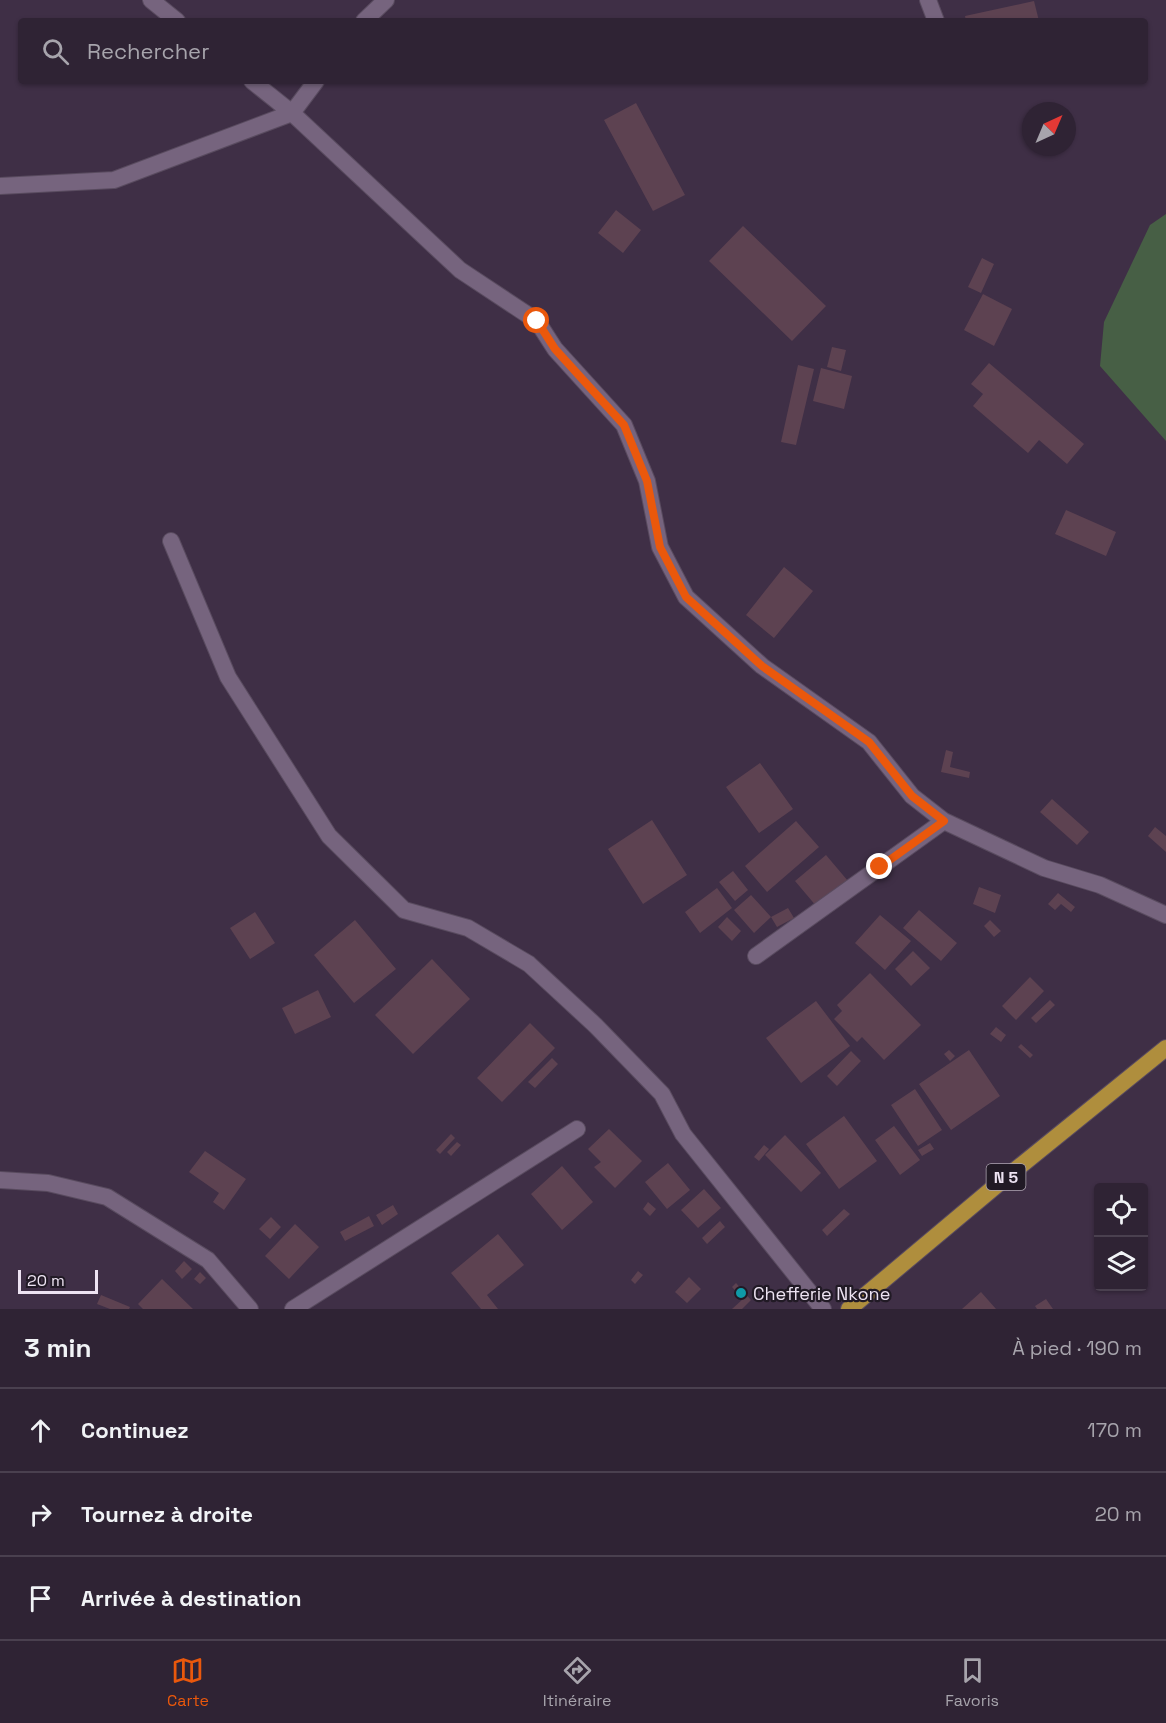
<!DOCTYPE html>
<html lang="fr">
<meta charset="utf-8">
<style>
:root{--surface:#2f2334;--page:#3b2f40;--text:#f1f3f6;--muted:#a7a4ac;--line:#4a404f;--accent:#ea580c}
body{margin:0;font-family:"Space Grotesk",sans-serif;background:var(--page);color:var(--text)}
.controls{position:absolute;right:18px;bottom:18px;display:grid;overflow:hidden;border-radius:6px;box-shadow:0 2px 4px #0004}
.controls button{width:54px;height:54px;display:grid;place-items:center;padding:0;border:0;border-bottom:2px solid var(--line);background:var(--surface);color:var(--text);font:30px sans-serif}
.compass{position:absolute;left:1022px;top:102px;width:54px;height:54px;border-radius:50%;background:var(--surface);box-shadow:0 2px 4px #0004;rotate:44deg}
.scale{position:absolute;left:18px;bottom:15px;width:80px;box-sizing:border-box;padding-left:6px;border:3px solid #ede3f2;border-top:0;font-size:16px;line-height:21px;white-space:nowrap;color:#ede3f2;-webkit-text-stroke:4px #211a25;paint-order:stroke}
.stop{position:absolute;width:18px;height:18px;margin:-14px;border:4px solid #ea580c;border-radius:50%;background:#fff}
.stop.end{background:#ea580c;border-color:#fff;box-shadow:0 2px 6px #0008}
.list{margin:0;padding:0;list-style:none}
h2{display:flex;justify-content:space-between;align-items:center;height:78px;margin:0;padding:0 24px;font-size:26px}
h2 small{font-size:20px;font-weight:400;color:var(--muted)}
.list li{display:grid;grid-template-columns:39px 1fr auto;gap:18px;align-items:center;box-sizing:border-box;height:84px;padding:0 24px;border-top:2px solid var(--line)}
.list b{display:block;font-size:22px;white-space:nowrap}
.list em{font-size:20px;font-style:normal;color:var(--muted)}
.icon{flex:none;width:33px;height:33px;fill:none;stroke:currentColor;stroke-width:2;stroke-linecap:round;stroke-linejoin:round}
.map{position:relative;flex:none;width:1166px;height:1309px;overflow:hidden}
.search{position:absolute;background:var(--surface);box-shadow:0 2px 4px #0004;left:18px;right:18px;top:18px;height:66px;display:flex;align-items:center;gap:15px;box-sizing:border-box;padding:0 21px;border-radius:6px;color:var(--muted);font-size:22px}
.sheet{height:330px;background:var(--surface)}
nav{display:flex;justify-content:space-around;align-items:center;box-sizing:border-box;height:84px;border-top:2px solid var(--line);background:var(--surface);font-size:16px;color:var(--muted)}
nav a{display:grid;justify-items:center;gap:3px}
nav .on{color:var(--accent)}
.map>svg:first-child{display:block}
</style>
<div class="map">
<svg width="1166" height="1309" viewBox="0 0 1166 1309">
<rect width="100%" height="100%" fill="#3f2f46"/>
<path fill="#475f45" d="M1166 214V441L1100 366 1104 322 1150 225Z"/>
<path fill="#5d4251" d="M1034 1 1039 21H966L965 16Z
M636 103 685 195 653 211 604 120Z
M616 210 641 230 623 253 598 233Z
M743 226 826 306 792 341 709 261Z
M982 258 994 264 981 293 968 287Z
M983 294 1012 309 994 346 964 330Z
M832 347 846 350 841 371 827 367Z
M989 363 1084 444 1067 464 1039 440 1028 453 973 406 983 394 971 384Z
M798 365 814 369 796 445 781 442Z
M821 368 852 376 844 409 813 401Z
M1066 510 1116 532 1106 556 1055 534Z
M784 567 813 591 774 638 746 615Z
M946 750 953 752 950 767 970 772 969 778 941 772Z
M760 763 793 809 759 833 726 787Z
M1052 799 1089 832 1077 845 1040 812Z
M652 820 687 875 643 904 608 849Z
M796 821 819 847 767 892 745 866Z
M1155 827 1166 836V852L1148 836Z
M826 855 848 881 817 907 795 881Z
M733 871 748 890 735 901 719 882Z
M979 887 1001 895 995 913 973 904Z
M717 888 732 908 700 933 685 912Z
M1058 893 1075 907 1071 912 1061 904 1055 910 1048 904Z
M751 895 771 917 754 933 734 910Z
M788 908 794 918 777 927 771 917Z
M919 910 957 943 941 961 903 928Z
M255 912 275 943 250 959 230 928Z
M880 915 911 941 885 970 855 943Z
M727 917 741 931 732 941 718 927Z
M355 920 396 969 354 1003 314 955Z
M990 920 1001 931 994 937 984 926Z
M913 951 930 968 911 986 895 969Z
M432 959 470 999 413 1054 375 1015Z
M870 973 921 1025 884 1060 862 1037 857 1042 834 1019 842 1011 837 1005Z
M1030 977 1044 991 1016 1020 1002 1006Z
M318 990 331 1017 295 1034 282 1008Z
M1050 1000 1055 1005 1036 1023 1031 1018Z
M816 1001 850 1046 801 1083 766 1038Z
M530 1023 555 1048 502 1102 477 1078Z
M996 1027 1006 1035 1001 1042 990 1034Z
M1021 1044 1033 1055 1030 1058 1018 1047Z
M949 1050 955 1056 950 1061 944 1054Z
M969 1050 1000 1096 951 1130 919 1084Z
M851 1051 861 1061 837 1086 827 1076Z
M552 1058 558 1064 535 1088 528 1082Z
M915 1089 942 1130 918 1146 891 1105Z
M844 1116 877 1161 839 1189 806 1144Z
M894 1126 920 1160 900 1175 875 1140Z
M609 1129 642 1161 615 1188 594 1167 601 1162 588 1149Z
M451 1134 455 1138 440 1154 436 1150Z
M785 1135 821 1173 801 1192 765 1155Z
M457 1142 461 1145 451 1156 447 1152Z
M930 1143 934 1149 922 1156 918 1150Z
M764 1145 769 1149 759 1161 754 1157Z
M205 1151 246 1179 224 1210 213 1202 219 1193 189 1172Z
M668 1163 690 1190 667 1209 645 1182Z
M562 1166 593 1202 562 1230 531 1194Z
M704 1189 721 1208 698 1228 681 1210Z
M648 1202 656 1209 650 1216 643 1209Z
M393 1205 398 1214 382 1225 376 1215Z
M844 1209 850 1214 827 1236 822 1230Z
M369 1216 374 1226 345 1241 340 1232Z
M271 1217 281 1227 270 1239 259 1229Z
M720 1221 725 1227 707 1244 702 1238Z
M295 1224 319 1247 289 1279 265 1256Z
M498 1234 524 1265 487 1295 498 1309H481L451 1273Z
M184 1261 192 1269 182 1279 175 1271Z
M638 1271 643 1275 635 1284 631 1280Z
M200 1272 206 1278 200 1284 194 1279Z
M689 1277 701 1289 687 1303 675 1292Z
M162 1279 193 1309H143L138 1304Z
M736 1283 751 1300 742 1309H732L743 1299 732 1287Z
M981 1292 996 1309H962Z
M101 1295 130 1307 129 1309H110L97 1304Z
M1046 1299 1053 1309H1037L1035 1306Z"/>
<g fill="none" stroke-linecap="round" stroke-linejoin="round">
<g stroke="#594b5f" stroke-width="18">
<path id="minor" d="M151 0 177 21
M928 0 936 21
M364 21 386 0
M252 81 292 113 460 270 537 321 555 349 624 425 647 481 660 547 686 597 762 666 869 742 912 796 944 821 1044 868 1100 885 1166 915
M0 186 114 180 292 113 316 81
M171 541 228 677 329 836 404 910 468 928 529 964 595 1025 662 1094 683 1134 823 1309
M756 956 944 821
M0 1180 48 1183 107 1197 208 1260 250 1309
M293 1309 577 1129"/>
</g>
<g stroke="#594b5f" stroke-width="18">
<path id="trunk" d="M849 1309 998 1184 1166 1048"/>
</g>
<use href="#minor" stroke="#76647e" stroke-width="16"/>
<use href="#trunk" stroke="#af8e3d" stroke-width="16"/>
</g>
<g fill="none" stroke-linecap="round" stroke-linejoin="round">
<path stroke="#ea580c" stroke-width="8" d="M537 321 555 349 624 425 647 481 660 547 686 597 762 666 869 742 912 796 944 821 880 867"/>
</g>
<circle fill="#0f9aa8" stroke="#211a25" stroke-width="2" cx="741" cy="1293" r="6"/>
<g text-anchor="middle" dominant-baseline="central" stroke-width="4.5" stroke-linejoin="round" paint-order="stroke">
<rect fill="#211a25" stroke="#b0a7b4" stroke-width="1.5" x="986.5" y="1164" width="39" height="26" rx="4.5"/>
<g font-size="16" font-weight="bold" fill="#ede3f2">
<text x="1006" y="1177">N 5</text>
</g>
<g font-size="18" fill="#ede3f2" stroke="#211a25" text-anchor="start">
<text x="753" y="1293">Chefferie Nkone</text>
</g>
</g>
</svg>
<div class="controls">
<button><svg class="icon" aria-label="locate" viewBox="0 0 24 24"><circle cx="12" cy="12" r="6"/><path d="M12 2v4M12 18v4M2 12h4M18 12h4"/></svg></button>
<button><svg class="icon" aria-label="layers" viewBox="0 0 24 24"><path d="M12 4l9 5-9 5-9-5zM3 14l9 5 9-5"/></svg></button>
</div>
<svg class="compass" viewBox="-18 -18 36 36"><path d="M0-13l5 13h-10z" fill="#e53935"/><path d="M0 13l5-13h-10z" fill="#a7a4ac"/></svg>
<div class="scale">20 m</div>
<div class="stop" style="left:537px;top:321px"></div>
<div class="stop end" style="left:880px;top:867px"></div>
<div class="search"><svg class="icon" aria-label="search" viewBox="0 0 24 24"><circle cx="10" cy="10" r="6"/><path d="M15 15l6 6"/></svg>Rechercher</div>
</div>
<section class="sheet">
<h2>3 min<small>À pied · 190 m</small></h2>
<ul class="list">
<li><svg class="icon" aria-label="ahead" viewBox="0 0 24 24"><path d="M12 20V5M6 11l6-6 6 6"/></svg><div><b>Continuez</b></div><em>170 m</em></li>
<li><svg class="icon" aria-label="right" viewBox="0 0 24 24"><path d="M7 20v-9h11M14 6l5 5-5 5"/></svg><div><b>Tournez à droite</b></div><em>20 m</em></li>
<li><svg class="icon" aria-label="arrive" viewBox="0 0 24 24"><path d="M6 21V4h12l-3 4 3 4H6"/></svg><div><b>Arrivée à destination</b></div></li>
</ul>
</section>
<nav>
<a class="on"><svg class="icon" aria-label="map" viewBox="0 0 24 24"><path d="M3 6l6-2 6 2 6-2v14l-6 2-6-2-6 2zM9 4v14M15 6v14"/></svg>Carte</a>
<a><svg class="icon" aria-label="directions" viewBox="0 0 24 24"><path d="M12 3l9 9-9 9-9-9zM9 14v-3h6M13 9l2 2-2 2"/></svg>Itinéraire</a>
<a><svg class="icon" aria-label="saved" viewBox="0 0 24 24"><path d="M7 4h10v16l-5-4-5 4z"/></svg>Favoris</a>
</nav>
